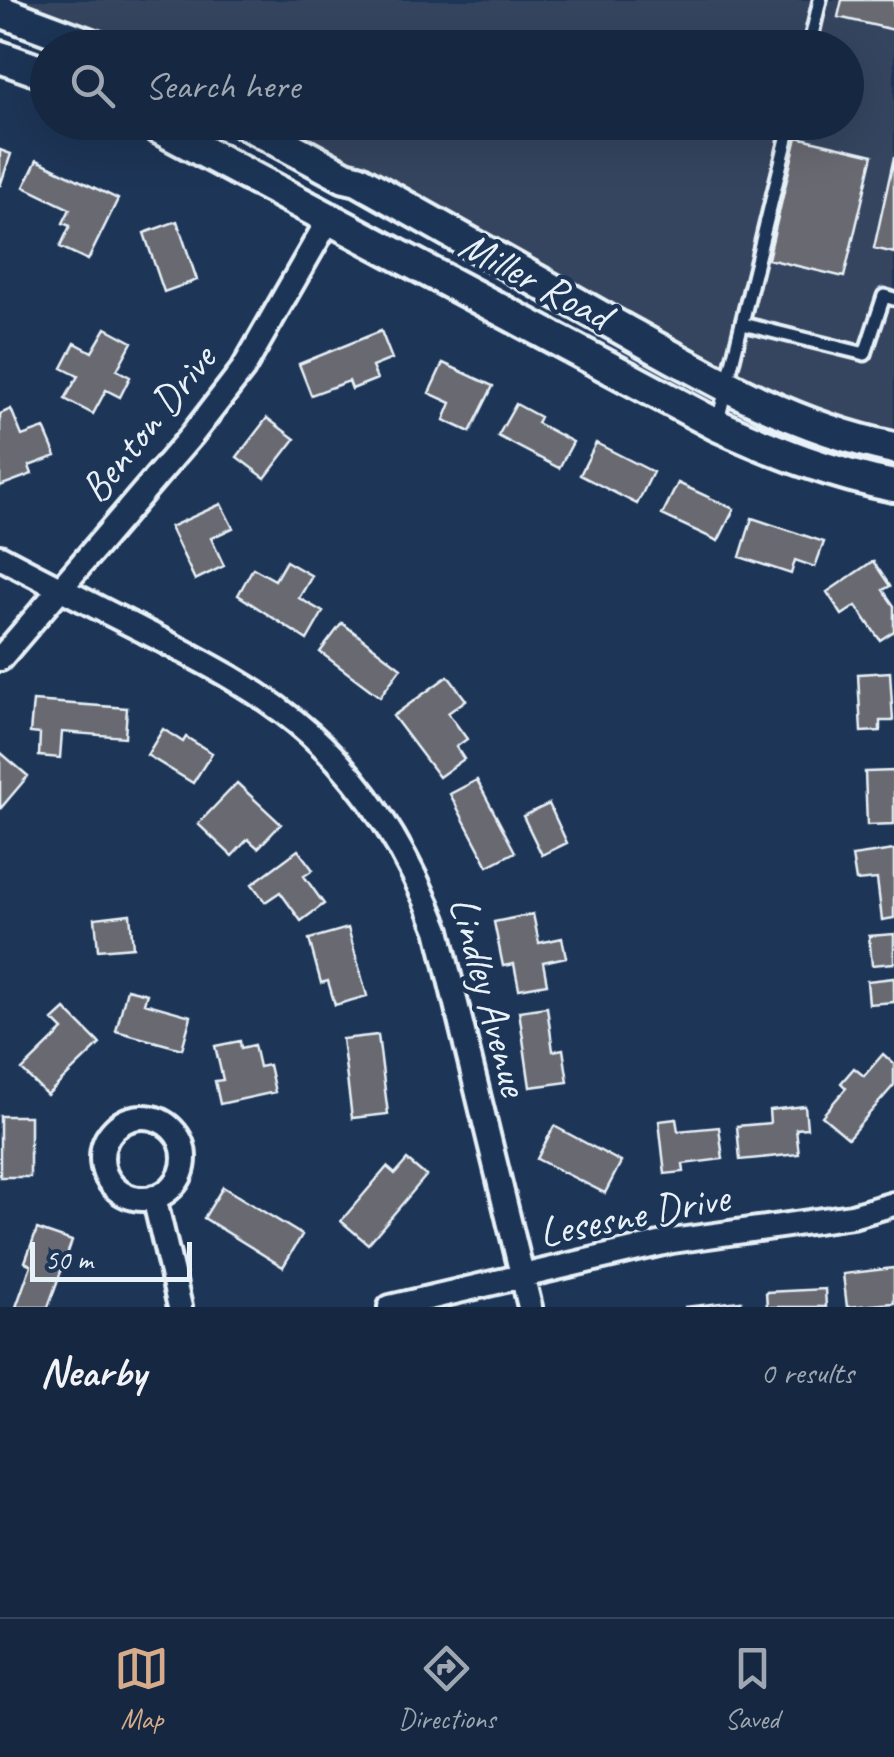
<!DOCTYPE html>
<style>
:root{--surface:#162841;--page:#23344c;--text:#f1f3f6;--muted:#9ea6b1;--line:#35445a;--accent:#d6ab8b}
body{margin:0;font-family:Caveat,sans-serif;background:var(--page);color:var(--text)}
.scale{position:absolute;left:30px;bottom:25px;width:162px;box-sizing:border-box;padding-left:10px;border:5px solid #e8f1f8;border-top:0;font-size:28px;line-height:35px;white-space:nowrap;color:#e8f1f8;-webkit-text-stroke:8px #1d3557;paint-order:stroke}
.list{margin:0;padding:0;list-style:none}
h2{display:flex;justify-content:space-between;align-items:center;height:130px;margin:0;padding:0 40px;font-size:42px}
h2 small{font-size:32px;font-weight:400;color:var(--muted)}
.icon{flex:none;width:55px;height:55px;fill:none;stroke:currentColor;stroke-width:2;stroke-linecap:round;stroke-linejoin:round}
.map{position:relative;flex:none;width:894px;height:1307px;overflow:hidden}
.search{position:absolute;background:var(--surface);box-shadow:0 10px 40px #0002;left:30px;right:30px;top:30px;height:110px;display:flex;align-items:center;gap:25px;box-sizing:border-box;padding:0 35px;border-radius:55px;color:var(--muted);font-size:38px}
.sheet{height:310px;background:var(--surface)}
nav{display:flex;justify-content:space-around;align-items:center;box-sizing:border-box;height:140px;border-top:2px solid var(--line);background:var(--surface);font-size:28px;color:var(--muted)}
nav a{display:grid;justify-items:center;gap:5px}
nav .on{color:var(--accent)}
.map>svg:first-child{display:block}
</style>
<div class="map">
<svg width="894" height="1307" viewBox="0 0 894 1307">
<rect width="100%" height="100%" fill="#1d3557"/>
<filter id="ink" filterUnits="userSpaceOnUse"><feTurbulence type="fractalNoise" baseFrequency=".01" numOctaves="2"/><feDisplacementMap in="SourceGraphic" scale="20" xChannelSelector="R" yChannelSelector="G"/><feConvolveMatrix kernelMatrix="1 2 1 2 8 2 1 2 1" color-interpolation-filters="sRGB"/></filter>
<g filter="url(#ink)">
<path fill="#34455f" d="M0 0H894V431L825 414 731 374 253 123 846 122V48H106Z"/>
<path fill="#686971" stroke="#e8f1f8" stroke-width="2.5" d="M842 0H894V30L838 17Z
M797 137 873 155 844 277 768 259Z
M0 150 11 154 0 186Z
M894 157V253L874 248Z
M37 160 118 199 88 260 60 247 70 226 63 223 70 209 24 187Z
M177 221 197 280 164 292 144 233Z
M106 328 132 342 117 370 130 377 120 397 106 390 93 414 65 399 78 376 62 368 75 343 92 352Z
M381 331 392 359 372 367 377 379 352 389 349 381 311 395 299 364Z
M443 363 493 386 470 432 444 420 451 403 429 393Z
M516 404 540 417 537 423 573 442 559 468 498 436Z
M11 409 22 436 44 428 56 456 29 466 32 474 0 486V414Z
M267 418 295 439 265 478 237 457Z
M596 443 653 472 637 504 580 475Z
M678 483 734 509 718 541 662 515Z
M221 504 233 528 211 538 224 566 195 580 170 527Z
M752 518 824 542 815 567 795 560 791 574 740 557Z
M286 561 312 576 299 598 323 612 307 640 238 595 253 568 275 580Z
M873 561 890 586 883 590 894 606V631L880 640 856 606 842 615 827 592Z
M342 623 401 668 380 697 320 652Z
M890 672 893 721H880V731L861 732 858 674Z
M448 676 466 700 448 713 467 739 456 747 464 759 439 777 393 716Z
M33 701 127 708 125 737 62 732 60 758 39 756 40 734 30 733Z
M163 729 183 742 186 737 212 753 193 783 147 755Z
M0 752 28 776 0 809Z
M894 771V824L867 825 865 772Z
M477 780 515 852 488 866 450 794Z
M237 783 281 824 258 848 248 839 232 856 198 824Z
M549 804 567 843 542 855 523 816Z
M298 850 313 870 304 876 324 904 301 921 280 892 265 902 252 884Z
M894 850V918L882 920 877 879 856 881 852 856Z
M130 914 133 947 98 950 95 918Z
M533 914 539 943 562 938 566 957 543 962 547 984 519 989 514 964 503 966 494 922Z
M348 928 367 996 335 1005 328 981 321 983 309 939Z
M894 934V963L872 965 869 936Z
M894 978V1002L869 1004 867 981Z
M127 989 147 994 144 1003 191 1016 182 1049 116 1031Z
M547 1007 553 1051 563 1049 568 1082 530 1087 519 1011Z
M65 1009 100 1044 47 1095 22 1070 63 1030 53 1020Z
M378 1035 388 1114 352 1118 342 1039Z
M240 1041 241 1048 254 1045 259 1067 269 1065 275 1092 220 1104 215 1081 223 1080 215 1046Z
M883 1054 894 1064V1085L848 1138 822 1116 846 1088 841 1083 854 1068 864 1076Z
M805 1106 807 1128 796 1129 799 1154 740 1160 737 1126 770 1123 769 1110Z
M0 1116H30V1177H0Z
M676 1119 678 1131 719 1127 723 1159 683 1164 684 1172 665 1174 659 1121Z
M554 1126 621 1162 605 1193 537 1159Z
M407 1160 426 1176 368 1244 341 1221 387 1167 395 1174Z
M223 1187 302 1235 283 1267 204 1218Z
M37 1229 72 1241 48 1307H16L31 1265 25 1262Z
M894 1268V1303L847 1307 843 1274Z
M825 1289 826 1307H767L766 1292Z
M741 1301V1307H684Z"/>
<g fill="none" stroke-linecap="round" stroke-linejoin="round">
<g stroke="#e8f1f8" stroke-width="19">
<path id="lane" d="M809 48 820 0
M743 324 865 354 884 296 894 299
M718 421 791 122"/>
</g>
<g stroke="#e8f1f8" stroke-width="30">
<path id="street" d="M0 557C47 582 95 606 142 630 201 660 261 690 310 734 368 786 410 858 438 930L530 1307
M0 659 192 435 243 369 329 219
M102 1158a41 41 0 1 1 82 0a41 41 0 1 1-82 0Z
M154 1197 180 1307
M390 1307 672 1241 852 1216 894 1204"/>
</g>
<g stroke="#e8f1f8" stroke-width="38">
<path id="secondary" d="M0 11 99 48
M0 57 48 74
M148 122 717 425C774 451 832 474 894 486
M243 122 345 177 358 180C442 227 526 274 610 322 701 373 790 427 894 448"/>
</g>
<use href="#lane" stroke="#1d3557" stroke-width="11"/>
<use href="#street" stroke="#1d3557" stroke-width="22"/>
<use href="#secondary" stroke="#1d3557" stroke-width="30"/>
</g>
</g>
<g text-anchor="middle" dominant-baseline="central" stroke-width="9" stroke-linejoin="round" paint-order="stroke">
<g font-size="42" fill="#e8f1f8" stroke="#1d3557">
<text transform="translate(535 280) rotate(28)">Miller Road</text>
<text transform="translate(148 424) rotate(-51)">Benton Drive</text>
<text transform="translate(489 996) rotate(75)">Lindley Avenue</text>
<text transform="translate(634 1215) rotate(-11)">Lesesne Drive</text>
</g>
</g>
</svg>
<div class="scale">50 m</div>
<div class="search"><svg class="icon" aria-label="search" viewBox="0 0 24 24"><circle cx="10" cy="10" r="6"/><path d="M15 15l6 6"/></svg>Search here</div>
</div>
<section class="sheet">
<h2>Nearby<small>0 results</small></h2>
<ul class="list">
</ul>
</section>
<nav>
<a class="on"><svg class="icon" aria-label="map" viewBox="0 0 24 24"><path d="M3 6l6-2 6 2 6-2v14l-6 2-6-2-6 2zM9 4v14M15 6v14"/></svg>Map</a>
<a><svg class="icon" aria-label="directions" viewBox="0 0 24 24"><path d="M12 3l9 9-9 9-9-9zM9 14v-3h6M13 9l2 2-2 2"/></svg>Directions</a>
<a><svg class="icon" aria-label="saved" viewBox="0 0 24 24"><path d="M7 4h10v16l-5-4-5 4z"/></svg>Saved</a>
</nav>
